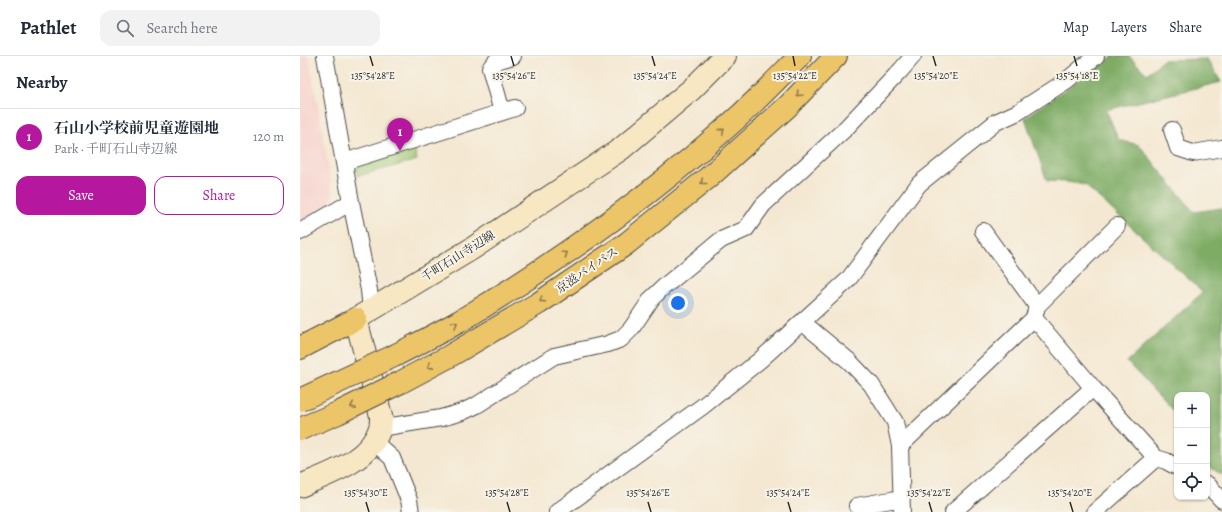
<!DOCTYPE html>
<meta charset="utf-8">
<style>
:root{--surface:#fff;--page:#f2f2f3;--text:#1f2937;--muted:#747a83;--line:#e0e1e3;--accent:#b5179e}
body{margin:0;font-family:Alegreya,"Noto Serif JP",serif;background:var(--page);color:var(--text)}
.controls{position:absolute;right:12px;bottom:12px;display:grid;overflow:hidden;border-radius:8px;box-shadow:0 1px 3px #0004}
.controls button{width:36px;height:36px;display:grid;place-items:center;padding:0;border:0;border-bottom:1px solid var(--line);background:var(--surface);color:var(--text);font:20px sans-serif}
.you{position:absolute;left:378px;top:247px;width:14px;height:14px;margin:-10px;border:3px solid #fff;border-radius:50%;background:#1a73e8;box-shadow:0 0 0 6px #1a73e833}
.badge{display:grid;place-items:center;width:26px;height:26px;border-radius:50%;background:var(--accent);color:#fff;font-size:13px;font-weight:700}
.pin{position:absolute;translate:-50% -33px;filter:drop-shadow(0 1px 2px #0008)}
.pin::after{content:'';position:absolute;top:21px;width:14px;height:12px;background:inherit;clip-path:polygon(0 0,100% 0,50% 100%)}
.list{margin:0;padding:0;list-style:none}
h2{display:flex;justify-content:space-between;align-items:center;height:52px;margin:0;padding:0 16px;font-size:17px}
h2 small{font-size:13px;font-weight:400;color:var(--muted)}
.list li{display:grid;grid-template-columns:26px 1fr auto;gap:12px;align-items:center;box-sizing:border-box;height:56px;padding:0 16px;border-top:1px solid var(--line)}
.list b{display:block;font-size:15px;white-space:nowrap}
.list p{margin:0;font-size:13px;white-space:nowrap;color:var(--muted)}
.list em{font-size:13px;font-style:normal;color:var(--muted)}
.actions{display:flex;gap:8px;padding:12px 16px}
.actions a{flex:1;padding:9px 0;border:1px solid var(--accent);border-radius:12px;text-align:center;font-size:14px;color:var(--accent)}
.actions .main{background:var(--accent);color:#fff}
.icon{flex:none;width:22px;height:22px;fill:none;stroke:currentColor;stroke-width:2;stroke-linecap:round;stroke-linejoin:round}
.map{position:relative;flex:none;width:922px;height:456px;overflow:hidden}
header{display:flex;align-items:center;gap:24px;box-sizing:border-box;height:56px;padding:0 20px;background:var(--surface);border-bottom:1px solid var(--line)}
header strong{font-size:19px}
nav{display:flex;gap:22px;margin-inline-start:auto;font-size:14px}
.search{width:280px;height:36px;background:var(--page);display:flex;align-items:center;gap:10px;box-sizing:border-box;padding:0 14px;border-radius:12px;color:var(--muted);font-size:15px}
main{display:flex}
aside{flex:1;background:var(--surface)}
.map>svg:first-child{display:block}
</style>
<header>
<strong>Pathlet</strong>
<div class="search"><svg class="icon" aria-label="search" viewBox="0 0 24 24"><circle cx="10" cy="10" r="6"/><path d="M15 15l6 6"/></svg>Search here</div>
<nav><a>Map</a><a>Layers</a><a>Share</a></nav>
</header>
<main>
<aside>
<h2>Nearby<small></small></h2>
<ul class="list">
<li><span class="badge">1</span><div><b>石山小学校前児童遊園地</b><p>Park · 千町石山寺辺線</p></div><em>120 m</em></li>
</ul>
<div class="actions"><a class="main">Save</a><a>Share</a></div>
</aside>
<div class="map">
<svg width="922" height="456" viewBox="0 0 922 456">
<rect width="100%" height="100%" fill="#f7f3e8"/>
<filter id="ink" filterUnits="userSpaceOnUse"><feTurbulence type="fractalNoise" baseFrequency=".025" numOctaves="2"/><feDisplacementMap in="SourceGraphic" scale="8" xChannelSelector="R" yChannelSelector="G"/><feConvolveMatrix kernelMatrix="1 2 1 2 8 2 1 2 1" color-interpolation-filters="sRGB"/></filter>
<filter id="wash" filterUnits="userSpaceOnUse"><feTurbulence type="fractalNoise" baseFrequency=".012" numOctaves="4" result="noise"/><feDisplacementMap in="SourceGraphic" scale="16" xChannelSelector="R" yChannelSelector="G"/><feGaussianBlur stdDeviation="0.9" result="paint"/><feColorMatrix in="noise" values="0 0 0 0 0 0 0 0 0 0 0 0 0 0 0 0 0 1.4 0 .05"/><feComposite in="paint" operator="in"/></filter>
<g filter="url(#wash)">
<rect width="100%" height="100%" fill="#f4e8d2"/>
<path fill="#f7d0ca" d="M0 0H8L11 11 33 138 29 152 0 169Z"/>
<path fill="#9dc773" stroke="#64794f" d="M113 87 117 104 58 120 56 110Z"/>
<path fill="#7eac65" stroke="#546c48" d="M813 0H829L847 18 863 4 907 3 921 26 806 54 819 84 839 89 894 156 922 152V419L907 409V339H877V359L827 306 903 236 785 129 767 126 747 125 725 62Z"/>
</g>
<g filter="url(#ink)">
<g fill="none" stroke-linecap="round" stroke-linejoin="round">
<g stroke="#494744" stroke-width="18">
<path id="minor" d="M25 0 51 146 69 234 71 254
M202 56 190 12 196 5 213 0
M872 74 878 92 893 97 922 92
M44 106 215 52
M683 175 737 250
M0 176 51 146
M734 262 737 250 817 170
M502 266 549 305 571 328 595 366 600 390 602 456
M80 372 141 362 162 356 177 349 254 300 308 288 321 283 331 273 352 242 366 229 421 184 446 173 463 149 544 74 601 14 613 0
M73 385 92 402 109 444 111 456
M600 390 734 262 793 332 856 402 866 405 877 411
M907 428 922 444
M557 450 602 442
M257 456 403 350 460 304 548 224 619 128 696 66 718 56 766 25 796 0
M653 456 793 332
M795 456 856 402"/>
</g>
<g stroke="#494744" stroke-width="24">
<path id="secondary" d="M0 430C28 418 70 405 80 372 81 368 81 363 81 360L56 263 173 192 321 93 392 33 425 0"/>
</g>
<g stroke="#494744" stroke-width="24">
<path id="trunk" d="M0 292 56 263"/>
</g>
<g stroke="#494744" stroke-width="24">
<path id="motorway" d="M96 299C117 288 139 277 160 265 258 206 351 140 436 63 458 43 479 21 500 0
M101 326 148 301 239 247 326 188 409 121 488 50 536 0"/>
</g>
<use href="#minor" stroke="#fff" stroke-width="16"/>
<use href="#secondary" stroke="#f7e8c3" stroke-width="22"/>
<use href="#trunk" stroke="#ecc569" stroke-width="22"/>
<use href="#motorway" stroke="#ecc569" stroke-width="22"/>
<g stroke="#494744" stroke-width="24" stroke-linecap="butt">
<path id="motorway-bridge" d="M0 344 96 299
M0 373 38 357 101 326"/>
</g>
<use href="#motorway-bridge" stroke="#ecc569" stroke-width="22"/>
</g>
<defs><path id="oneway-chevron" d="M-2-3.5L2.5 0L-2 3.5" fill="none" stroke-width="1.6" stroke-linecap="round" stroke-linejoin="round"/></defs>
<g stroke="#8c784a">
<use href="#oneway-chevron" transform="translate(499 38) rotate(134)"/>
<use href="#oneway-chevron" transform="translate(422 75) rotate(-40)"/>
<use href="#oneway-chevron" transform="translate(403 126) rotate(141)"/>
<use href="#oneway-chevron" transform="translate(265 198) rotate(-35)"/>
<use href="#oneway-chevron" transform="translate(242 244) rotate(146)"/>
<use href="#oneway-chevron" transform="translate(155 268) rotate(-29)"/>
<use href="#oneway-chevron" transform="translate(130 310) rotate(151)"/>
<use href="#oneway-chevron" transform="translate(53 350) rotate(154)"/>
</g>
</g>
<path fill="none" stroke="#2b2b2b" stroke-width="1.5" d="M70 0 73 10M211 0 214 10M352 0 355 10M493 0 495 10M633 0 636 10M774 0 777 10M66 446 69 456M207 446 210 456M348 446 351 456M488 446 491 456M629 446 632 456M770 446 773 456"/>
<g text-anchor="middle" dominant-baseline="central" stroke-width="4" stroke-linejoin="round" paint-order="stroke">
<g font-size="12" fill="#2b2b2b" stroke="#f7f3e8">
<text transform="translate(158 200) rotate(-32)">千町石山寺辺線</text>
<text transform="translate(287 214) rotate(-34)">京滋バイパス</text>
</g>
</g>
<g font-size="10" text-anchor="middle" fill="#2b2b2b" stroke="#f7f3e8" stroke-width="4" stroke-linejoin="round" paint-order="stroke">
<text x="73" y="23">135°54'28"E</text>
<text x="214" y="23">135°54'26"E</text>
<text x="355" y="23">135°54'24"E</text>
<text x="495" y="23">135°54'22"E</text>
<text x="636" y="23">135°54'20"E</text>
<text x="777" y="23">135°54'18"E</text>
<text x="66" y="440">135°54'30"E</text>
<text x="207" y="440">135°54'28"E</text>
<text x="348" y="440">135°54'26"E</text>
<text x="488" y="440">135°54'24"E</text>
<text x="629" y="440">135°54'22"E</text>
<text x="770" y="440">135°54'20"E</text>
</g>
</svg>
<div class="controls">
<button>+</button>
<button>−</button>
<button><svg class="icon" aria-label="locate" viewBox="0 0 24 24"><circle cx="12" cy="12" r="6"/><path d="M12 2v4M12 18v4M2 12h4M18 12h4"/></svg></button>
</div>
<div class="you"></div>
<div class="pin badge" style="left:100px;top:95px">1</div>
</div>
</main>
